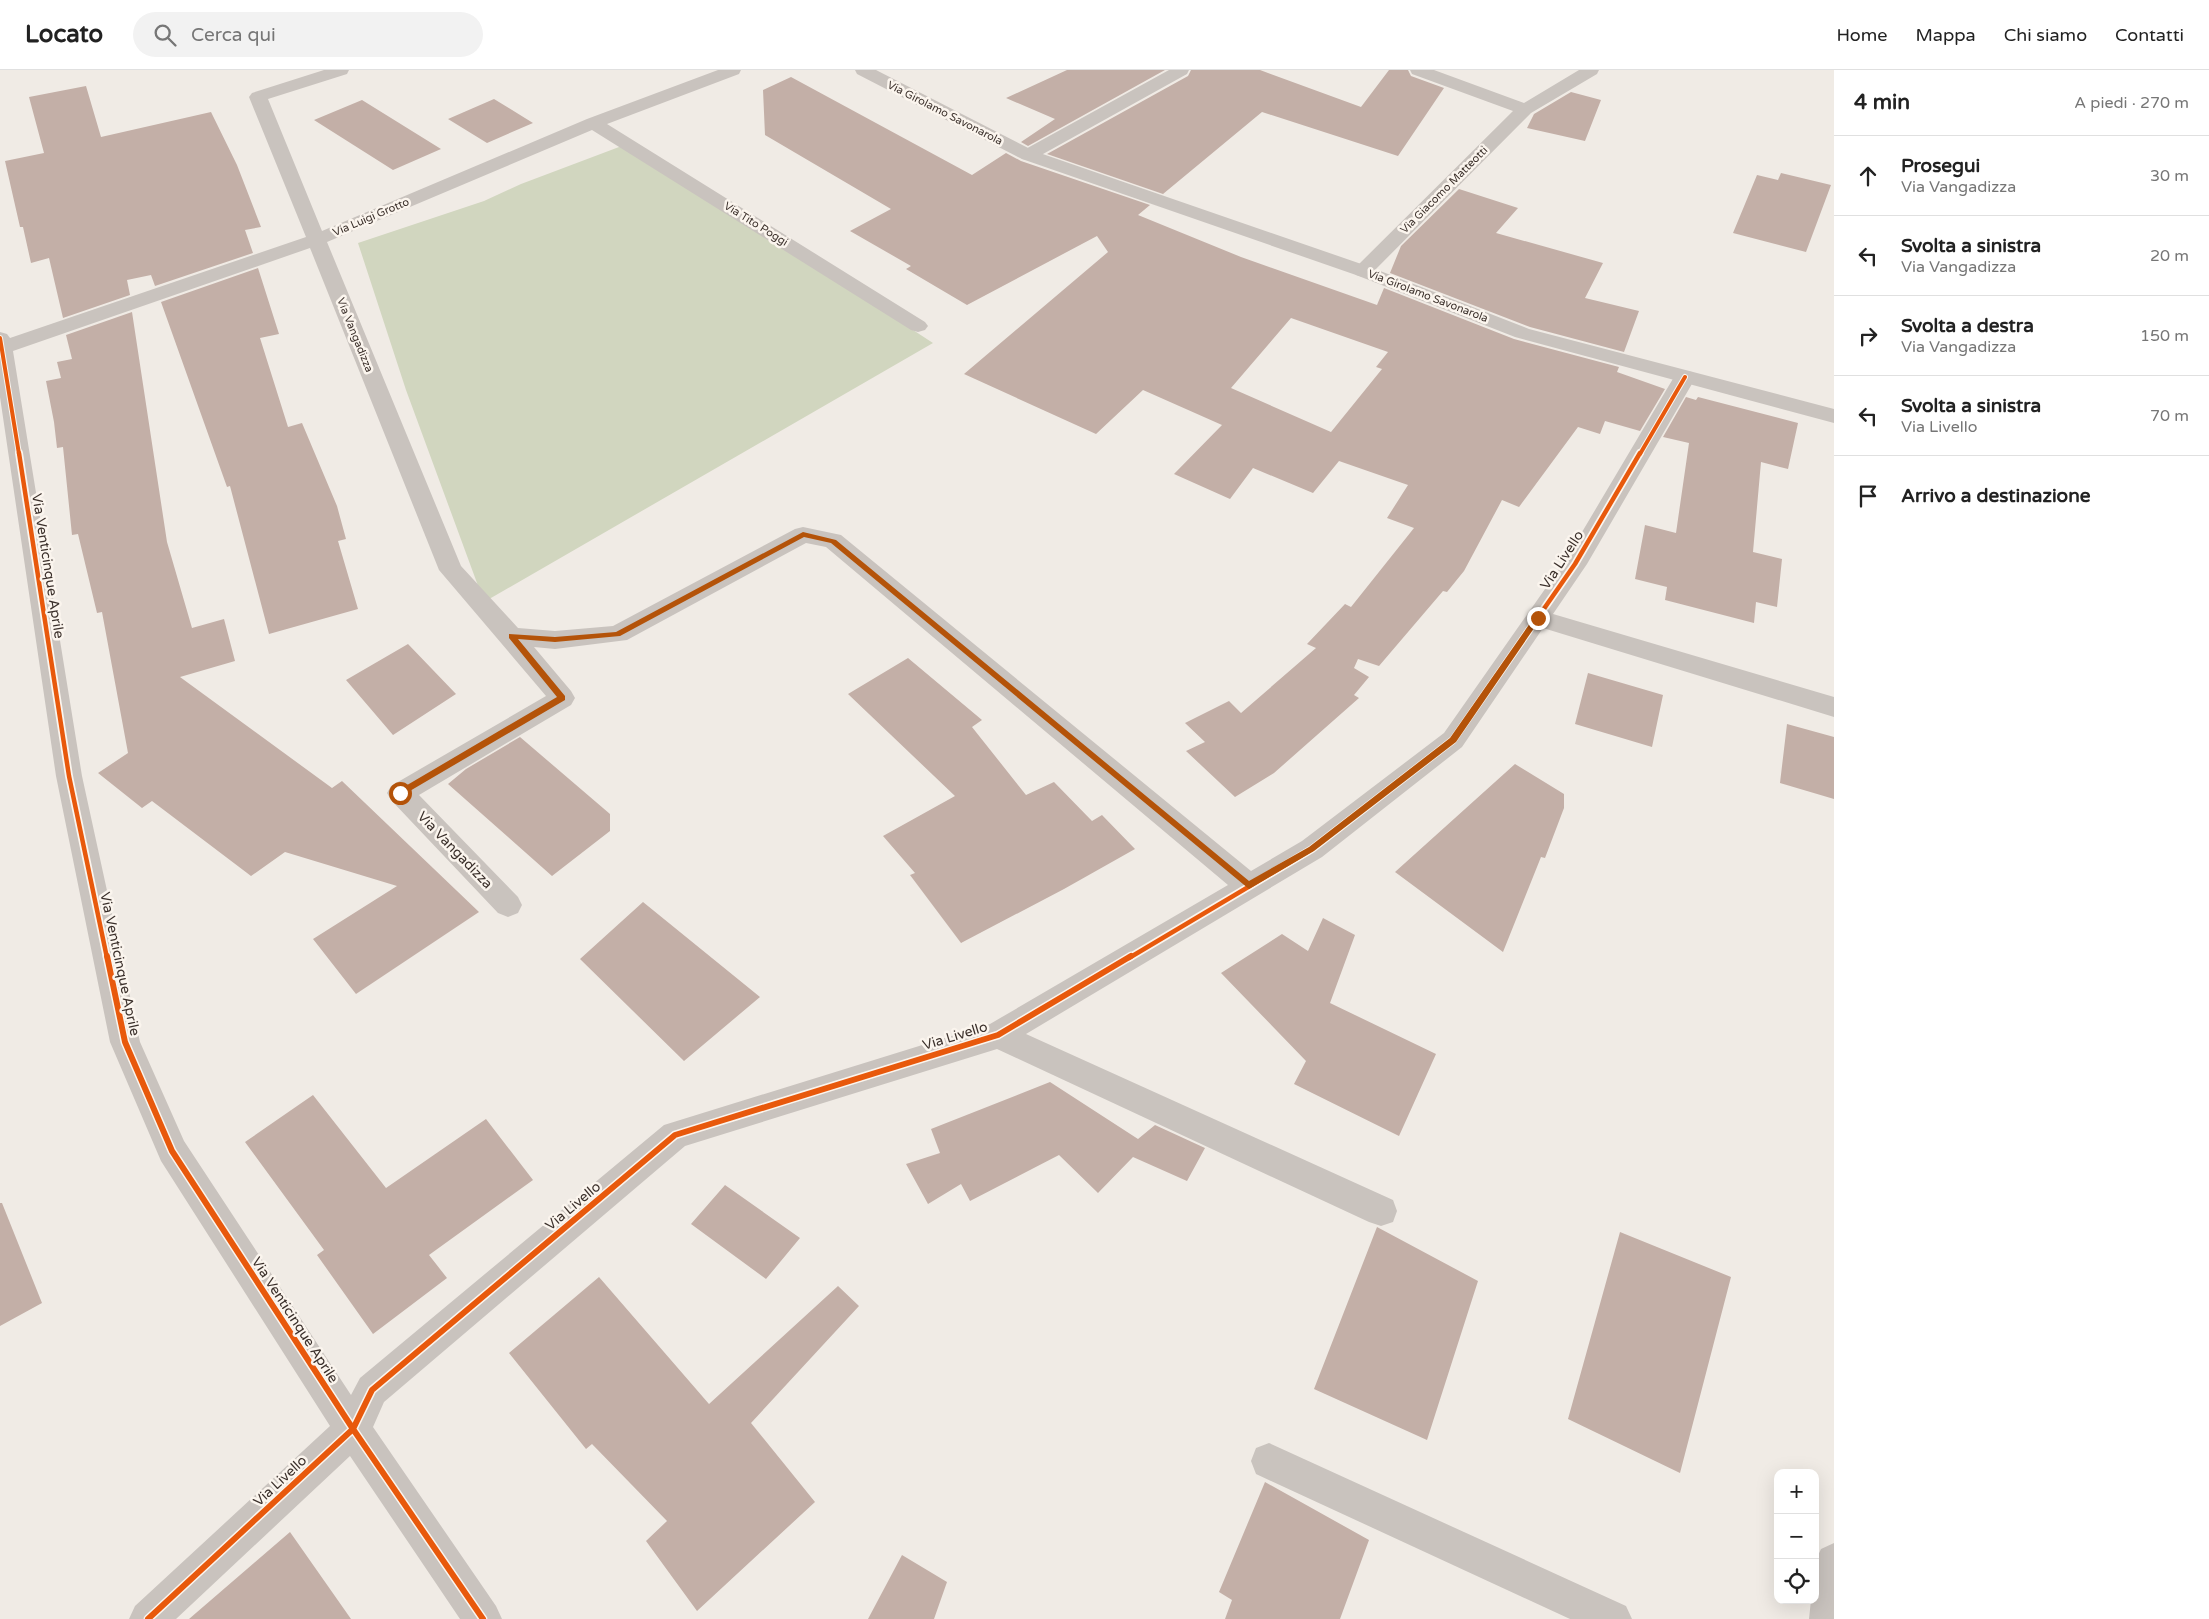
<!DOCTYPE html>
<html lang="it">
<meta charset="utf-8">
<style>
:root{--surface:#fff;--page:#f2f2f2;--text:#222;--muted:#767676;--line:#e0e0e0}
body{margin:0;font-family:"Varela Round",sans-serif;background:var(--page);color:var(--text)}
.controls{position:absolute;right:15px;bottom:15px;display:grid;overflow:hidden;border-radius:10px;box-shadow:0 5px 20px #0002}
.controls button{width:45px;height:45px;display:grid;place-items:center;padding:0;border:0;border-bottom:1px solid var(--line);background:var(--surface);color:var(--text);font:25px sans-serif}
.stop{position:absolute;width:15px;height:15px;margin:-11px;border:4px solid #b45309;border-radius:50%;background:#fff}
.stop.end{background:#b45309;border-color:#fff;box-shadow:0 1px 5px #0008}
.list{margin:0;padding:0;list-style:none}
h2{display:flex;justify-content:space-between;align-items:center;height:65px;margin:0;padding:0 20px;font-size:21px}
h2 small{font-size:16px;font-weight:400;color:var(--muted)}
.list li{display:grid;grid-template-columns:32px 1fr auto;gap:15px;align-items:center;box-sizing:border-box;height:80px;padding:0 20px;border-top:1px solid var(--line)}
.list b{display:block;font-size:19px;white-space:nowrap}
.list p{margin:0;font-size:16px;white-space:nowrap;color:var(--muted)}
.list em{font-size:16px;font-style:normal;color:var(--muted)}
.icon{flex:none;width:28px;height:28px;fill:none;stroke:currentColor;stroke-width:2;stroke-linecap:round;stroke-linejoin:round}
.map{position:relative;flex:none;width:1834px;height:1549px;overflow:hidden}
header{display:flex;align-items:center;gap:30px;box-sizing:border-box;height:70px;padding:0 25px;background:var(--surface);border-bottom:1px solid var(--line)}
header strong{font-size:24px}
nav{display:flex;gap:28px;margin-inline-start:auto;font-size:18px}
.search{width:350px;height:45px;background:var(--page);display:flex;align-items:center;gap:12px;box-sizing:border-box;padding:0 18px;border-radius:28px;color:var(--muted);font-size:19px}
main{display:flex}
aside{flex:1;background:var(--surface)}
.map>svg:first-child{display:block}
</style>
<header>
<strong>Locato</strong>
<div class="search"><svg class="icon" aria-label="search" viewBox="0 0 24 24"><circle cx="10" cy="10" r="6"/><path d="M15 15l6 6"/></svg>Cerca qui</div>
<nav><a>Home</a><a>Mappa</a><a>Chi siamo</a><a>Contatti</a></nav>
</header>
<main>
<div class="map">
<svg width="1834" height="1549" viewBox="0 0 1834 1549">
<rect width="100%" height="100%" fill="#f0ebe5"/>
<path fill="#d1d6bf" d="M627 74 933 273 484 532 406 320 358 173 484 131 521 114Z"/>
<path fill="#c3afa7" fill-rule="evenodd" d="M1067 0H1165L1028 76 1021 72 1055 49 1006 28Z
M1191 0H1260L1361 37 1389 0H1408L1411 6 1444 18 1398 86 1262 42 1163 124 1047 84 1188 6Z
M791 7 972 105 1006 83 1021 91 1150 135 1138 145 1241 187 1377 235 1384 218 1514 269 1619 297 1617 302 1665 319 1640 361 1605 351 1600 364 1578 357 1519 437 1502 430 1464 501 1447 522 1443 521 1379 596 1358 589 1354 598 1369 607 1354 625 1359 628 1274 703 1235 727 1186 681 1205 672 1185 653 1229 631 1241 643 1316 578 1307 574 1345 534 1351 537 1414 458 1387 448 1408 415 1339 391 1313 423 1253 398 1230 429 1174 404 1222 355 1143 320 1096 364 964 304 1108 182 1097 166 967 235 906 199 911 196 850 161 891 139 765 65 763 20ZM1291 248 1388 282 1376 297 1382 299 1331 362 1231 318Z
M86 16 101 67 211 42 237 95 261 157 245 160 253 183 155 216 151 205 127 210 130 225 63 248 49 188 31 193 23 157H20L5 91 44 83 29 27Z
M1571 22 1601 30 1585 71 1527 58 1534 44Z
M494 29 533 53 487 73 448 49Z
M362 30 441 79 393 100 314 50Z
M1781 103 1831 115 1806 182 1733 163 1757 105 1778 110Z
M1459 119 1518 138 1496 163 1603 193 1585 228 1639 241 1624 282 1530 257 1390 203 1401 176Z
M258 198 279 264 260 268 288 357 302 353 337 436 346 469 338 471 358 539 269 564 230 416 227 417 161 232Z
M132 242 167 472 192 558 224 549 235 591 180 607 332 718 342 711 479 842 356 924 313 869 397 816 285 782 251 806 152 731 142 738 98 703 128 683 102 542 97 543 78 464 72 465 63 377 57 378 54 352 46 311 61 308 57 292 72 289 66 265Z
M1686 327 1696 330 1698 327 1798 353 1788 399 1761 392 1753 482 1782 489 1777 537 1756 532 1754 553 1665 530 1667 517 1635 509 1645 455 1676 463 1689 373 1663 367Z
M408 574 456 624 393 665 346 610Z
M908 588 982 650 972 657 1026 725 1054 712 1092 751 1102 745 1135 779 1064 819 961 873 910 805 915 803 883 766 955 726 848 624Z
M1588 603 1663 625 1652 677 1575 654Z
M1787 654 1834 667V729L1780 713Z
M520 667 610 744V761L552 806 448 714 466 699Z
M1515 694 1564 724V738L1545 788 1541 787 1503 882 1395 802Z
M643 832 760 927 684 991 580 889Z
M1323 848 1355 865 1330 933 1436 984 1399 1066 1294 1014 1306 991 1221 903 1282 864 1308 881Z
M1050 1012 1138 1069 1155 1055 1205 1078 1187 1111 1133 1087 1098 1123 1059 1085 970 1131 961 1114 928 1134 906 1094 940 1083 931 1059Z
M313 1025 386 1118 486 1049 533 1110 429 1185 447 1208 373 1264 317 1185 324 1180 245 1072Z
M725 1115 800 1168 766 1209 691 1154Z
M0 1133H2L42 1233 0 1256Z
M1377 1157 1478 1211 1427 1370 1314 1319Z
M1620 1162 1731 1207 1680 1403 1568 1349Z
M599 1207 709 1334 838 1216 859 1236 751 1353 815 1432 697 1541 646 1471 667 1451 592 1374 586 1379 509 1283Z
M1265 1412 1369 1470 1340 1549H1225L1232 1530 1219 1522Z
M290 1462 351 1549H189Z
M902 1485 947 1512 934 1549H868Z"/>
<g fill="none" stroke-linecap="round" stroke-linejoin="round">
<path fill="#c9c3be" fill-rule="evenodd" d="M324 0H349L347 4 268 29 322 161 587 49 718 0H741L739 4 607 54 925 252 928 256 925 260 918 262 911 260 592 60 327 172 461 496 518 558 555 561 613 556 795 459 803 457 841 465 1251 801 1302 771 1444 663 1566 489 1674 307 1678 302 1685 301 1692 302 1696 307 1587 494 1553 544 1834 627V647L1543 558 1462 677 1322 787 1026 964 1393 1130 1397 1141 1393 1152 1381 1156 1369 1152 997 979 685 1076 384 1332 373 1357 496 1536 502 1549H460L350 1386 176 1549H129L135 1536 330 1356 161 1091 110 972 56 706 0 327V262L7 264 10 268 306 167 249 27 252 23ZM310 178 439 500 546 626 391 716 387 723 391 730 498 843 508 847 518 843 522 835 518 827 419 725 571 635 575 628 571 621 534 577 555 579 627 570 806 473 826 477 1228 815 990 954 664 1055 360 1308 351 1325 184 1071 140 972 82 706 13 281Z
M1169 0H1189L1187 4 1034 89 1028 90 1022 89 1019 85 1022 81Z
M1410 0H1434L1524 33 1579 0H1599L1597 4 1531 43 1370 205 1363 207 1356 205 1353 201 1356 197 1513 41 1412 4Z
M1269 1373 1626 1536 1632 1549H1570L1256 1404 1251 1391 1256 1378Z
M1834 1473V1549H1809L1811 1530H1815V1492L1821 1479Z"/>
<path fill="#c9c3be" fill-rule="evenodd" d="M855 0H876L1034 81 1370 197 1529 259 1834 339V353L1515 267 1356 205 1022 89 857 4Z"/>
<g stroke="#fbf5ee" stroke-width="6">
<path id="cycleway-far2" d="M0 268 19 384
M1640 384 1685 307"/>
</g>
<g stroke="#fbf5ee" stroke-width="8">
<path id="cycleway-far1" d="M19 383 69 706 107 888
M1129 888 1312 779 1453 670 1575 494 1640 383"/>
</g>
<g stroke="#fbf5ee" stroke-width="9">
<path id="cycleway" d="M107 886 125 972 172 1081 353 1359 483 1549
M148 1549 353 1359 372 1320 675 1065 998 965 1131 886"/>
</g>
<use href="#cycleway-far2" stroke="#e8590c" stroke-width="4"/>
<use href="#cycleway-far1" stroke="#e8590c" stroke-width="4.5"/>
<use href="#cycleway" stroke="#e8590c" stroke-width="6"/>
</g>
<path fill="#b45309" d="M803 462 836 470 1249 811 1309 777 1450 668 1535 546 1541 548 1456 672 1314 781 1249 819 831 473 804 467 620 566 555 572 518 569 565 626V630L403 725H397V721L557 627 509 568V564L555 567 616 562Z"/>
<g text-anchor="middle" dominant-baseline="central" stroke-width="5" stroke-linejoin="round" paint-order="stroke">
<g font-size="11" fill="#3b302b" stroke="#fbf5ee">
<text transform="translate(945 43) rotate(27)">Via Girolamo Savonarola</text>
<text transform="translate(1444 120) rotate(-45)">Via Giacomo Matteotti</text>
<text transform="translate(371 147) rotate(-23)">Via Luigi Grotto</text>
<text transform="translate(756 154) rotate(32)">Via Tito Poggi</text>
<text transform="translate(1428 226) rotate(21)">Via Girolamo Savonarola</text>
<text transform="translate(355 265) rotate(68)">Via Vangadizza</text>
</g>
<g font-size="14" fill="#3b302b" stroke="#fbf5ee">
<text transform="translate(1562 490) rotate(-57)">Via Livello</text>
<text transform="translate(48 496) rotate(81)">Via Venticinque Aprile</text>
<text transform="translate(455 780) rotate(46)">Via Vangadizza</text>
<text transform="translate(120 894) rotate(78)">Via Venticinque Aprile</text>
<text transform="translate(955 966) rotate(-17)">Via Livello</text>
<text transform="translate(573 1136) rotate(-40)">Via Livello</text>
<text transform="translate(295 1250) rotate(57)">Via Venticinque Aprile</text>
<text transform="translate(280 1411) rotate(-43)">Via Livello</text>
</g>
</g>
</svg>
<div class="controls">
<button>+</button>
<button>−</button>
<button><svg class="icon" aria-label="locate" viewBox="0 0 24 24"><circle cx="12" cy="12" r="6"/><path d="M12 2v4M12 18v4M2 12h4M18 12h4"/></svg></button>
</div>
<div class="stop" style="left:400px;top:723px"></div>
<div class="stop end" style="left:1538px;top:548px"></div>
</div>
<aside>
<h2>4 min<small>A piedi · 270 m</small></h2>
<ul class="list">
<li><svg class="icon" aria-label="ahead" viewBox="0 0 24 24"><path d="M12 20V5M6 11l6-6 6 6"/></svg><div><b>Prosegui</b><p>Via Vangadizza</p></div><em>30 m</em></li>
<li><svg class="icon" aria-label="left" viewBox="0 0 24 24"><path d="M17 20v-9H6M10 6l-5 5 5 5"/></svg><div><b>Svolta a sinistra</b><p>Via Vangadizza</p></div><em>20 m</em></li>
<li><svg class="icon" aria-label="right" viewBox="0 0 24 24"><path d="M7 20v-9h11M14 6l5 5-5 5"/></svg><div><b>Svolta a destra</b><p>Via Vangadizza</p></div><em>150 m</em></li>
<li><svg class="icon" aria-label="left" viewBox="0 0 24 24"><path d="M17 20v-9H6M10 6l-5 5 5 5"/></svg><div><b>Svolta a sinistra</b><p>Via Livello</p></div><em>70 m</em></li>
<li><svg class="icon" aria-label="arrive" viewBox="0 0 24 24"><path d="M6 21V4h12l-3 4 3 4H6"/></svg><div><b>Arrivo a destinazione</b></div></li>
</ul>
</aside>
</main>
